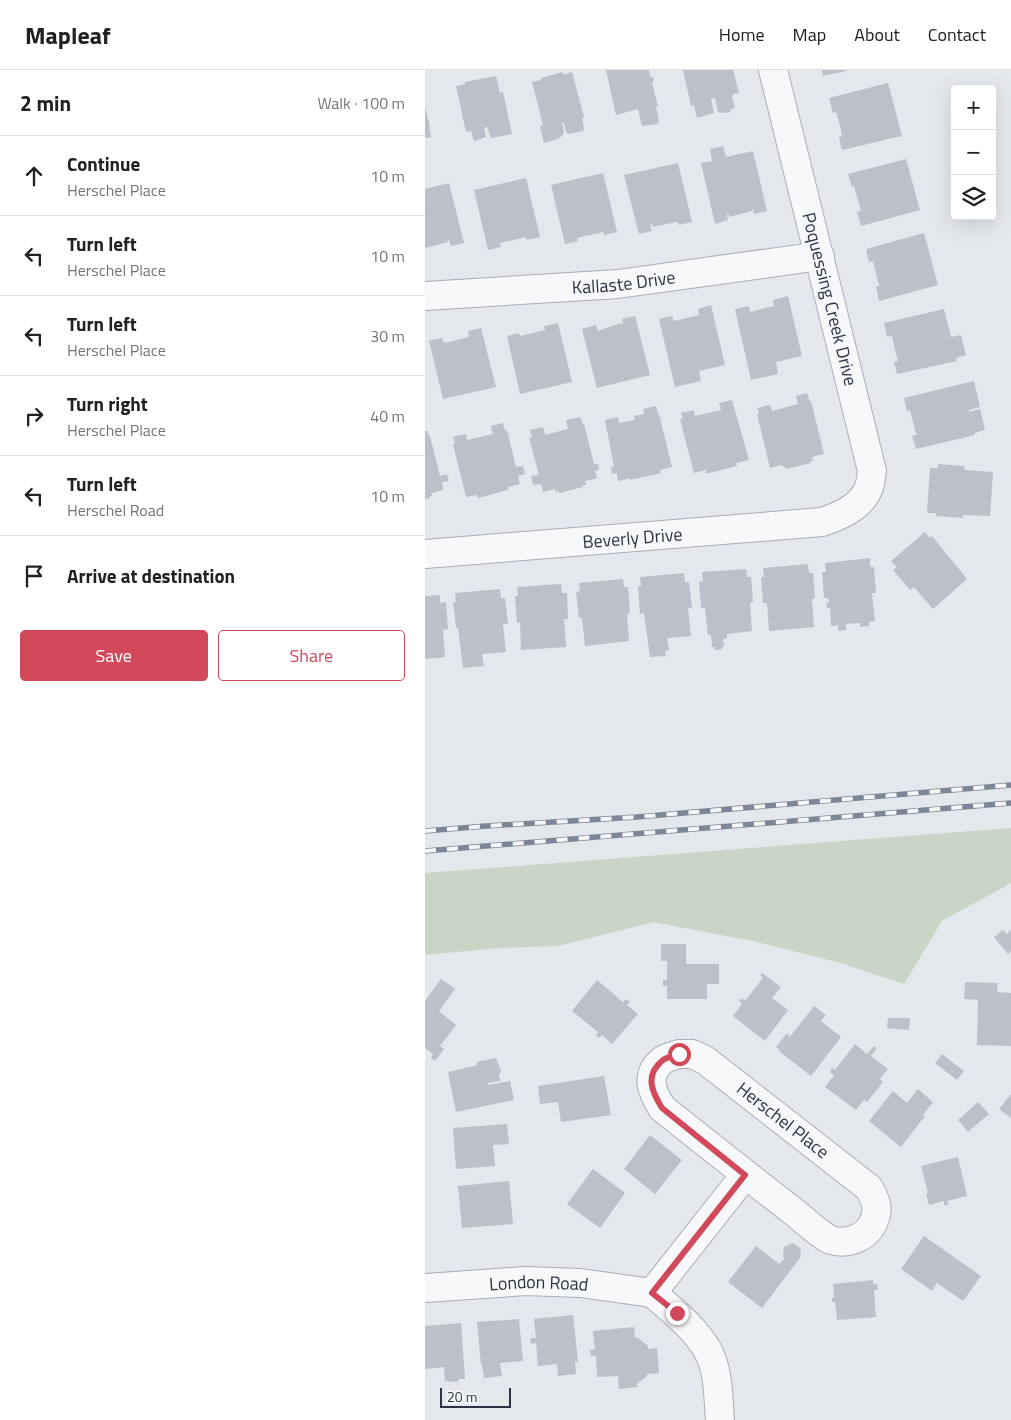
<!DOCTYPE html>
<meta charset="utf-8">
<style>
:root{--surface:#fff;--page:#f6f6f6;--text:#202124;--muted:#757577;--line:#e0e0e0;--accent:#d1495b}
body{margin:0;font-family:"Titillium Web",sans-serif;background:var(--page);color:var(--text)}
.controls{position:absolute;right:15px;top:15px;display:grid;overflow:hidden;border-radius:5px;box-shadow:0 5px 20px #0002}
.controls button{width:45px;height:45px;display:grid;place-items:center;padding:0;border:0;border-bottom:1px solid var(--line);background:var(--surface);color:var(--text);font:25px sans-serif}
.scale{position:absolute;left:15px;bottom:12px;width:71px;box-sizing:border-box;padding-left:5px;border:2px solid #2b3445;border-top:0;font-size:14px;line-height:18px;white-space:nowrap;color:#2b3445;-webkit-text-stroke:4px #f4f6f9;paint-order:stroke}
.stop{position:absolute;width:15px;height:15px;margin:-11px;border:4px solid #d1495b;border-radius:50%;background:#fff}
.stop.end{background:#d1495b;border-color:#fff;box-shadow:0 1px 5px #0008}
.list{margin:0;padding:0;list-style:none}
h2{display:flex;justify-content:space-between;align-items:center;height:65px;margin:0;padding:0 20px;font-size:21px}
h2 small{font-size:16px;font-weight:400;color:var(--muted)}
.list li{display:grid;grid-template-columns:32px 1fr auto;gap:15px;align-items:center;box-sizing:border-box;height:80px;padding:0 20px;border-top:1px solid var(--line)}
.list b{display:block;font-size:19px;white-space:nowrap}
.list p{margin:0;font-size:16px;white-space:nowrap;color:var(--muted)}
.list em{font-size:16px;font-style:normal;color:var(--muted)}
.actions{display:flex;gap:10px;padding:15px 20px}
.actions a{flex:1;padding:11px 0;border:1px solid var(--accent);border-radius:5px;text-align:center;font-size:18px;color:var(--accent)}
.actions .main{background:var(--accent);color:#fff}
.icon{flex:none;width:28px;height:28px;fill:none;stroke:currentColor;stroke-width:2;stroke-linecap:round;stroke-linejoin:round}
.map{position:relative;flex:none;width:586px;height:1350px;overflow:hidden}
header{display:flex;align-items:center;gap:30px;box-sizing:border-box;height:70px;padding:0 25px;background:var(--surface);border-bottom:1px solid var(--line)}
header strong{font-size:24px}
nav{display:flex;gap:28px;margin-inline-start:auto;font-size:18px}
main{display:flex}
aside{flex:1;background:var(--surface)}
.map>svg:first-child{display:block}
</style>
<header>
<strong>Mapleaf</strong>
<nav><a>Home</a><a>Map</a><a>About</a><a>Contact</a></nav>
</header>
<main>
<aside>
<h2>2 min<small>Walk · 100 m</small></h2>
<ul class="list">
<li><svg class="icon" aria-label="ahead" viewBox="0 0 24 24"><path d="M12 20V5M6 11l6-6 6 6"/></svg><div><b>Continue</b><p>Herschel Place</p></div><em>10 m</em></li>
<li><svg class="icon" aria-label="left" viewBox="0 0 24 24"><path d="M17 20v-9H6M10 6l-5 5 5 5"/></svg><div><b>Turn left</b><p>Herschel Place</p></div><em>10 m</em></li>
<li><svg class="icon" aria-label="left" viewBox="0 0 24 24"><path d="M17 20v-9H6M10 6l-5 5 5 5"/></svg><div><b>Turn left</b><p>Herschel Place</p></div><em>30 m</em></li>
<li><svg class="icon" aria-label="right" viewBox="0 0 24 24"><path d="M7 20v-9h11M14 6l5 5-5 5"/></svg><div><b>Turn right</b><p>Herschel Place</p></div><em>40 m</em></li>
<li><svg class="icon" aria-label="left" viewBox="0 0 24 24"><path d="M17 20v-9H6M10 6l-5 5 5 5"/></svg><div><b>Turn left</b><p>Herschel Road</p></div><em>10 m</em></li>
<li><svg class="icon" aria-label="arrive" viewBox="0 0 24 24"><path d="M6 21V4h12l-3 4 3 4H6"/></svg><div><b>Arrive at destination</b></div></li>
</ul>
<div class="actions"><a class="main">Save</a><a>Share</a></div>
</aside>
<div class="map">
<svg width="586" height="1350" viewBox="0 0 586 1350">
<rect width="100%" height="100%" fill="#e4e7ec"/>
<path fill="#c9d6c5" d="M586 758V813L517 851 479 914 412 892 332 872 229 852 133 876 73 878 0 885V803Z"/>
<path fill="#bbc0ca" d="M181 0H224L225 7H228L229 11 227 12 233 37H231L234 51 233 54 217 56 213 39 191 45Z
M258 0H308L314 23 308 24 307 27 310 38 306 39 305 42 299 43 293 42 290 28H289L286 29 289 43 272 48 269 35 266 36Z
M397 0H421V1L398 6Z
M138 2V5L147 2 159 47 157 48 159 58 158 61 144 64 141 62 139 53H137L139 62 137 66 133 69 119 73 115 56 118 55 107 12 116 10V8Z
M71 6 75 23 78 22 87 64 66 68 62 57 59 58 61 67 49 71 46 61 41 62 31 16 40 14V12Z
M463 13 477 66 417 80 414 67 417 66 415 55 411 42 408 43 404 28Z
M0 37 5 56 4 57 6 67 0 68Z
M298 76 301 87 328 81 342 141 329 144 328 138 327 141 304 147 303 143 302 144 303 150 290 154 276 93 287 91 285 79Z
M481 89 495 140 436 156 432 142 436 141 429 116 427 117 423 104Z
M253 93 267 152 254 155 251 149 252 152 228 157 227 154 225 155 227 161 214 164 199 105Z
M178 103 192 162 179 165 178 162 152 168 153 171 140 174 126 115Z
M101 108 115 167 101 170V167L75 173 76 177 63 180 49 120Z
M24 113 39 173 26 176 24 169 22 170 23 172 0 178V119Z
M499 163 513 215 454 231 451 217 457 214 454 215 448 192 451 191 444 192 441 179Z
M363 226 377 286 351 292 353 304 326 310 310 239 324 236 325 242 349 236 348 230Z
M286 235 300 295 274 301 276 311 250 317 234 249 247 246 249 251 274 245 273 239Z
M519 239 526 267 536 265 541 285 531 288 532 291 472 304 469 292 473 291 470 280 467 266 462 267 459 253Z
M210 246 225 305 172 318 157 259 171 255 173 261 196 253 198 255 197 249Z
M133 253 147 312 95 324 82 266 94 263 95 266 120 260 119 256Z
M56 258 71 317 18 329 4 271 17 268 19 273 44 267 43 261Z
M549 311 555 337 544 340V342L555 339 560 360 550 363V365L491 379 487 366 494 364H491L485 340 482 341 479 328Z
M382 323 385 332 386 331 399 384 387 387 388 391H385L386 393 361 399 357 395 345 398 332 344H334L332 338 345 335 347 341 373 334 371 326Z
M307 330 324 390 311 393 312 396 281 404V400L269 403 255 349H258L256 343 269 340 270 346 296 340 294 333Z
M231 336 233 344H234L247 397 235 400 236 403 205 410V408L193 411 192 403 187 404 186 397H189L180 350 193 347 194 353 210 350 209 346 219 344 218 339Z
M155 347 158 355 159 354 169 394H173L174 400 170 401 172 408 160 411 161 415H158V417L134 423 133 421 130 422V419L118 422 116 414 108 415 106 406 114 405 104 368H107L105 360 118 357 120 365 143 359 141 350Z
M78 353 80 361 82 360 91 397 98 396 100 404 93 406 95 414 83 417V420L53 428 52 425 41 427 28 374 30 373 28 367 41 364 42 370 68 364 66 356Z
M0 361H3L4 367 5 366 15 406 22 404 24 411 17 412 18 420 6 423 7 426H5V428L0 429Z
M513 394 539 396 540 400 568 402 565 446 538 445V448L511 446V443H502L505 398H513Z
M500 462 505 468 507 466 542 509 508 539 489 517 485 520 468 500 472 497 466 491Z
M445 488V497H449L451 523H447L450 551 444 552V556L435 557V553L421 554V560L413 561V555L406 556 405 538H402L401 533H404L403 528H399L397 502H401L400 493Z
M383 494 384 503H388L390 528 387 529 389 557 344 561 342 533H338L336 507H339L338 498Z
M321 499 322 507H326L328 532 325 533 327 561 302 564V568L298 569 299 576 297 577V579L290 580 289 577H287L286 565H283L280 538H276L274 512 278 511 277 502Z
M259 503 260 512H264L267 538H263L266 566 242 568 244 580 240 581 241 586 225 587 219 543 215 544 213 516H216L215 507Z
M198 509 199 517H203L205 543 202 544 204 571 160 576 157 548H154L151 522 155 521 154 513Z
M136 514 137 523H142L143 549H139L141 577 96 580 95 552 92 553 90 526H93L92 517Z
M75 519 76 528H80L83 554H78L81 582 57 584 59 596 38 598 33 558H31L28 532H31L30 523Z
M15 525V533L21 532 23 559 18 560 20 587 0 589V526Z
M578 860 582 864 586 860V881L583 884 569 867Z
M236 874H261V894H294V914H282V929H242V916H238V910H242V891H236Z
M337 903 356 917 347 928 363 940 340 971 308 946 317 934 314 931 317 928 320 931 338 908 335 905Z
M16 909 30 919 14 941 31 955 15 976 19 979 10 991 6 988 8 984 0 978V931Z
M172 910 198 932 201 929 205 932 202 935 213 944 187 974 177 965 174 968 171 965 173 962 147 941Z
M540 912 573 913 572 922 586 923V976L552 975 553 930 539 929Z
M389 936 401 945 396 951 416 967 386 1006 354 981 355 980 351 977 362 963 365 967Z
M463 948H485L484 960 462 958Z
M430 974 442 984 449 976 452 978 446 986 463 999 455 1009 458 1012 442 1032 439 1030 431 1040 400 1017 409 1005 405 1002 407 998 410 1000Z
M517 984 539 1001 532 1010 510 993Z
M71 988 76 1001 74 1005 75 1011 62 1013 63 1015 85 1011 89 1030 31 1042 23 1002 49 996 52 995V992Z
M179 1006 186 1045 136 1052 133 1032 115 1034 113 1016Z
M493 1019 508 1032 498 1045 500 1046 476 1077 444 1051 468 1021 482 1033Z
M586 1024V1048L574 1039Z
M553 1032 564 1044 543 1062 533 1050Z
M82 1054 84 1074 68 1075 70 1096 31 1099 28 1058Z
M225 1065 257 1090 230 1124 199 1099Z
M533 1087 542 1126 522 1131 523 1135H519V1131L504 1135 501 1123H503L496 1096Z
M168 1099 200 1123 175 1158 142 1134Z
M84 1111 88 1154 37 1158 33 1116Z
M499 1166 556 1206 538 1231 512 1213 507 1221 476 1199Z
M368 1173 376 1179 375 1188 337 1238 303 1212 331 1176 354 1194 360 1188 358 1187 359 1177Z
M448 1210V1214H452L453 1220H449L451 1247 412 1250 410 1232H407V1228H409L408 1214Z
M148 1245 153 1292H150L151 1304 133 1306 132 1294 113 1296 111 1273 106 1274 105 1268H111L109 1249Z
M94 1249 98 1291 75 1293 77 1306 59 1308 57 1295H56L52 1252Z
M36 1253 40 1309H34L32 1312 20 1311 19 1297 0 1299V1256Z
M209 1257 210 1268H213L223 1276V1279L232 1278 234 1303 222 1304V1306L212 1314V1317L194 1319 193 1306 172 1307 171 1286H166L165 1280 170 1279 168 1261Z"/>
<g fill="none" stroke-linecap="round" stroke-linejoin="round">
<g stroke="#a9aeb7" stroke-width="30">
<g id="street">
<path id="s1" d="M0 226 193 214 395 186"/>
<path id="s2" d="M0 484 397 452C415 446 437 437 444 417 446 412 446 406 447 401L348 0"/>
<path d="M254 984H267L280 990 444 1118C451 1131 455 1139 448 1153 441 1168 422 1175 406 1170 397 1167 378 1149 369 1142 325 1108 281 1073 237 1038 227 1022 219 1005 238 990 242 987 249 986 254 984Z"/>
<path id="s3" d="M0 1218 101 1211 155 1213 227 1223"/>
<path d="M227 1223C247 1240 270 1258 283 1281 294 1301 293 1328 295 1350"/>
<path d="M227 1223 320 1105"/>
</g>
</g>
<use href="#street" stroke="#f7f8fa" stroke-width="28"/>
<g stroke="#7d8696" stroke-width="5.5">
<path id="rail" d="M0 761 61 756 212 747 586 715
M0 781 586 733"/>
</g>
<use href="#rail" stroke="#f4f6f9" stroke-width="4" stroke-dasharray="11" stroke-linecap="butt"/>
</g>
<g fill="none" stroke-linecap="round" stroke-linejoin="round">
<path stroke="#d1495b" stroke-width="6" d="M252 1243 227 1223 320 1105 237 1038C227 1022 219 1005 238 990 242 987 249 986 254 984"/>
</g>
<g text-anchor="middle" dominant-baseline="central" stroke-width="4" stroke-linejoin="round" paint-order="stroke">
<g font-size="18" fill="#2b3445" stroke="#f4f6f9">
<text stroke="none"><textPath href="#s1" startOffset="199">Kallaste Drive</textPath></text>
<text transform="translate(405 229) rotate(76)">Poquessing Creek Drive</text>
<text stroke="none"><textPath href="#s2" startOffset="208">Beverly Drive</textPath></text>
<text transform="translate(358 1050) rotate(38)">Herschel Place</text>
<text stroke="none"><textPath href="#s3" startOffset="114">London Road</textPath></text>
</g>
</g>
</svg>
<div class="controls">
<button>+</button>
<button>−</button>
<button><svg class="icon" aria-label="layers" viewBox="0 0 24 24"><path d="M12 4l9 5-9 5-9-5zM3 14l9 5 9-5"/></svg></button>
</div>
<div class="scale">20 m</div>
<div class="stop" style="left:254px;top:984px"></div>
<div class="stop end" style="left:252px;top:1243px"></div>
</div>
</main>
